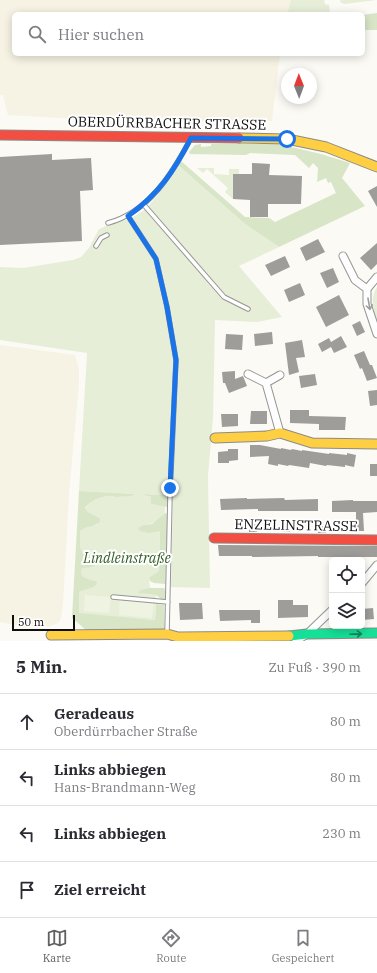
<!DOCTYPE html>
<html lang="de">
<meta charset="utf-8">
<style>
:root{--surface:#fff;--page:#f7f7f7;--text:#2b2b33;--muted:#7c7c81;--line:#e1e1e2;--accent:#626160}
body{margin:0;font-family:"IBM Plex Serif",serif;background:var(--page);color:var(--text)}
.controls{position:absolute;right:12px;bottom:12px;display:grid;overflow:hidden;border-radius:6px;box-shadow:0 2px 10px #0003}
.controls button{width:36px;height:36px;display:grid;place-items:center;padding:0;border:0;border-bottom:1px solid var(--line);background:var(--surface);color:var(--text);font:20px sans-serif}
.compass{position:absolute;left:281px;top:68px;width:36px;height:36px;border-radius:50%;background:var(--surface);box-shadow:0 2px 10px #0003;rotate:359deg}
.scale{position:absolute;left:12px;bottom:10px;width:63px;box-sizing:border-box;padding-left:4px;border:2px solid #0f0f0f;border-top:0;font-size:11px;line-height:14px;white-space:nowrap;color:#0f0f0f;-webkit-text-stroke:3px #fff;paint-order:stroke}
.stop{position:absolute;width:12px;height:12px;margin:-9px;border:3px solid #1a73e8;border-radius:50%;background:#fff}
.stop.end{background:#1a73e8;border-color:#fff;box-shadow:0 1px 4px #0008}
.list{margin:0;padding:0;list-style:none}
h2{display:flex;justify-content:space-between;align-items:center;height:52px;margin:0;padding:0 16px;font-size:17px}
h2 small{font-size:13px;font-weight:400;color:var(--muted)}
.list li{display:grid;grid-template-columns:26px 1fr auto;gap:12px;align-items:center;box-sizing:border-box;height:56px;padding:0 16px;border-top:1px solid var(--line)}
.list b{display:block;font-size:15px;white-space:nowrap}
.list p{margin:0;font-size:13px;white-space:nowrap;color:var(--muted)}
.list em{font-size:13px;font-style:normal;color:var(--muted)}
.icon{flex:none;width:22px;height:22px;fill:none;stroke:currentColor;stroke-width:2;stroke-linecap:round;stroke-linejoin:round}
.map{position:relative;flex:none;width:377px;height:641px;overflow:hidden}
.search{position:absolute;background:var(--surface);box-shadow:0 2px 10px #0003;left:12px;right:12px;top:12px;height:44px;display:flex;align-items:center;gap:10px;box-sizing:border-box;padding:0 14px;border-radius:6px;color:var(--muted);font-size:15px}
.sheet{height:276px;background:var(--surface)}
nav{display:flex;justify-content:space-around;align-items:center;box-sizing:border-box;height:56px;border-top:1px solid var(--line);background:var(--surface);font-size:11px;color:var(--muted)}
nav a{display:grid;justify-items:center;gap:2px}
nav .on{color:var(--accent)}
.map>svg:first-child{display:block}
</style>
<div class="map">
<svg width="377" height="641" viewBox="0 0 377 641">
<rect width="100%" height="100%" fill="#fbfaf5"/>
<path fill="#f6f3e4" d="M0 0H291L287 14H14V54H280L272 121 218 124 190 118 93 120 8 115 3 95H0Z
M0 345 75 355 79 369V383L69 494 63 604 61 618 58 623 51 626 41 627 15 625 0 622Z"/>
<path fill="#e6eed8" d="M291 0H324L325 4 329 5 330 14H287Z
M340 0H376L345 4 341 3Z
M178 165 245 224 279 247 239 266 282 317 257 322 215 320 213 418 208 475 210 588 171 587 173 495 142 494 151 497V504L165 506V513C158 520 154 524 144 525L160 530 159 570V572L151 576 149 578 150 588 143 593 145 594 156 595 155 620 80 614H79V592L94 587 96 581 88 579 82 576 81 569 96 565 94 555 83 553 80 547V531L84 527 97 525 100 518 88 512 85 509C90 501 100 496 110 496 110 496 116 497 116 497 122 497 126 495 132 496L135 494 79 491 87 353 0 340V267L23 268 73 260 81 257 89 248 99 229 113 223 130 219 146 209 157 196Z
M197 168H214V174L229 175V169H239V174H233V199L225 192 228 188 207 169 203 173Z
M377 287V321C373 310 370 297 377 287Z"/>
<path fill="#d8e5c7" d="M377 13V30H363V15Z
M201 144V147L211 146V144H279L321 154 350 163 342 178 365 206 279 247 245 224 178 165 181 161 245 217 269 218 275 222 336 193 331 182 328 183 326 178 317 182 318 168 313 163 309 168 295 155 250 153 246 155 190 154 189 152 195 145Z
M79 491 135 494 132 496C126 496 122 497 116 497 115 497 111 496 110 496 100 496 90 501 85 508L88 512 100 518V522C94 528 86 525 80 531V547L83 553 94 555 97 560 96 565C92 568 86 567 81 569L82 576 88 579 96 581 97 583 94 587 79 592V613L155 620 156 604 164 605V630H86L72 618Z
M141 494 168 495V507L151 504V497Z
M165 513 168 514 165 584 154 583 150 581 149 578 151 576 158 572 159 570 160 531 149 533 140 531 138 528 144 525 152 524Z
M150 588H164L165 590V599H161L156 595 138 593 141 590Z"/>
<path fill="#eff3e1" d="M85 595 111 597 109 613 84 611Z
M120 599 154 602 152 618 119 615Z"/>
<path fill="#9f9d9a" d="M52 154V160L91 158 93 190 80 191 82 241 0 245V157Z
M252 163 270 164 269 175 302 176 301 204H268V217H250V200L233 199V174H252Z
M377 186V207L368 191Z
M318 239 325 252 306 261 300 248Z
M377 243V264L371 270 360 258Z
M285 256 290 267 271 276 265 265Z
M333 268 339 282 327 288 320 273Z
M300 283 305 295 289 302 284 290Z
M339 295 349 315 326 327 316 307Z
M360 321 365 332 357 336 352 325Z
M272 332 273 344 255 346 254 334Z
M226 334 243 335 242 350 225 349Z
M341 336 347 347 334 353 331 347 322 352 318 344 329 338 331 342Z
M302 340 305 357 296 358 299 372 289 375 285 343Z
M364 351 370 365H372L377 378 367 381 362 368 360 369 354 355Z
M235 371V379L243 376 247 386 229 393 225 383H223L222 372Z
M315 374 317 385 301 388 299 376Z
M377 390V405L370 406 368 391Z
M290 410H309V416L346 417 345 430H319V424L290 423Z
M251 411H267V424H250Z
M221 414H238V426L222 427Z
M250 445H260L281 449V448L291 450 292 449 302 451V450L329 454V453L347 455V453L356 455 354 467 345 465V467L327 465 326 466 310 463 309 468 289 465 288 466 278 464V466L268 464 269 456 250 457Z
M228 449H238V460L229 461V463H218V452L228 451Z
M370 464H377V476H370Z
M247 498V499L284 498 285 500 318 499V511H258V509L221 510 220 499Z
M353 500V501H377V512L363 513 364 531H356V512H332V501Z
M249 524H257V532H249Z
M282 524H290V532H283Z
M318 526H326V533H318Z
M218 545 377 546V557H318V556L252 557V556H219Z
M278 600H293V605H308V617L278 618Z
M179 603H202L203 619 180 620Z
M373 608 374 619 362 620V609Z
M219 610H260V623H251V620L220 621Z"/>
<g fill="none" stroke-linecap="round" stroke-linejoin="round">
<g stroke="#959593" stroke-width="5.5">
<path id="lane" d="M144 205 224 297 248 309
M128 216 156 259 167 307 176 360 170 495 167 632
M108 223C149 212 172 174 191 138
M96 246 101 238 107 235
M113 597 168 602"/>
</g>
<g stroke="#959593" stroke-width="9">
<path id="street" d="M343 256 355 280 367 289
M377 277 367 289V304L377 334
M248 374 266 383 280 433
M266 383 280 375
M362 583 377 565
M296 641 307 634 332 610"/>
</g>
<g stroke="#8c8b89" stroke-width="11">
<path id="fast" d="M289 636 307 634 377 633"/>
</g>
<g stroke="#8c8b89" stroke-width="11">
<path id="slow" d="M239 138 287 139 326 147 377 167
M215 438 267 436 280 433 312 443 377 444
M51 635 167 634 178 637 289 636"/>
</g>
<g stroke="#8c8b89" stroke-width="11">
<path id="jam" d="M0 135 239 138
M214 538 377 540"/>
</g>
<use href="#lane" stroke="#fefefe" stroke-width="3.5"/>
<use href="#street" stroke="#fefefe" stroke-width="7"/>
<use href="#fast" stroke="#16e098" stroke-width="9"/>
<use href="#slow" stroke="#ffcf43" stroke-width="9"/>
<use href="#jam" stroke="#f24e42" stroke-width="9"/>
</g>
<defs><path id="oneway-shaft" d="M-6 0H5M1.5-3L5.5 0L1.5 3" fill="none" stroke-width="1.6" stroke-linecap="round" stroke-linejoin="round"/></defs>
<use stroke="#9e9e9e" href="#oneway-shaft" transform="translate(369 304) rotate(80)"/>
<use stroke="#13825a" href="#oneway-shaft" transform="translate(356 634) rotate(-2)"/>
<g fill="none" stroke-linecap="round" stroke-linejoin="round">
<path stroke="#1a73e8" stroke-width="5" d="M170 488 176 360 167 307 156 259 128 216C159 194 174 171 191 138L287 139"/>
</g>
<g text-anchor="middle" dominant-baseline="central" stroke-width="4" stroke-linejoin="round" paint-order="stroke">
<g font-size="14" fill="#0f0f0f" stroke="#fff">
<text transform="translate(167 123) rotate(1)">OBERDÜRRBACHER STRASSE</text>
<text transform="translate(296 525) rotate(1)">ENZELINSTRASSE</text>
</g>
<g font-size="14" font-style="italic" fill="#365f27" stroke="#fff">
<text x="127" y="558">Lindleinstraße</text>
</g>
</g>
</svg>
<div class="controls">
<button><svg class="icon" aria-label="locate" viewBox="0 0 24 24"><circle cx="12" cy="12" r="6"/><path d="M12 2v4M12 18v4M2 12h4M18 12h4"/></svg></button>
<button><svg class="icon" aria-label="layers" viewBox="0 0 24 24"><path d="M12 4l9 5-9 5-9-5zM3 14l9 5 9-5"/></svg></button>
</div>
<svg class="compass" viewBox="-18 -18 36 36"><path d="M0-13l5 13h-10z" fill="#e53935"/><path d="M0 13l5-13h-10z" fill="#7c7c81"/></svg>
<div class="scale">50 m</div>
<div class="stop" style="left:287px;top:139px"></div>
<div class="stop end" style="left:170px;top:488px"></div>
<div class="search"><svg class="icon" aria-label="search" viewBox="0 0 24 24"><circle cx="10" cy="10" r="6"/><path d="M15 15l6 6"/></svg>Hier suchen</div>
</div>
<section class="sheet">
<h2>5 Min.<small>Zu Fuß · 390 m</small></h2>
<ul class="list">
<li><svg class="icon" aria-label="ahead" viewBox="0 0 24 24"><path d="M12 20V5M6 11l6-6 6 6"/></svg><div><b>Geradeaus</b><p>Oberdürrbacher Straße</p></div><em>80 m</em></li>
<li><svg class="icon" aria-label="left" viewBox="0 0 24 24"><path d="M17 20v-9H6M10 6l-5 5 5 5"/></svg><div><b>Links abbiegen</b><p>Hans-Brandmann-Weg</p></div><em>80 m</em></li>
<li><svg class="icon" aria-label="left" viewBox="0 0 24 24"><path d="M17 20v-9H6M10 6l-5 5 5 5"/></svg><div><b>Links abbiegen</b></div><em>230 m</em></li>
<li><svg class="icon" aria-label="arrive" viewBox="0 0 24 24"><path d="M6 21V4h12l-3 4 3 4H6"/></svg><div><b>Ziel erreicht</b></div></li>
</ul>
</section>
<nav>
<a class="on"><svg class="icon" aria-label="map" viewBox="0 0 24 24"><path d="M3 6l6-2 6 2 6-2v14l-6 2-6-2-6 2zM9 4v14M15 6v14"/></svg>Karte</a>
<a><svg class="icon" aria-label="directions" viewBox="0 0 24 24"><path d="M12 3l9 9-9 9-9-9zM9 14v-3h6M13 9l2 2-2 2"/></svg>Route</a>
<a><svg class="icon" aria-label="saved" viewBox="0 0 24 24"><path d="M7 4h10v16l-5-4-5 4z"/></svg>Gespeichert</a>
</nav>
